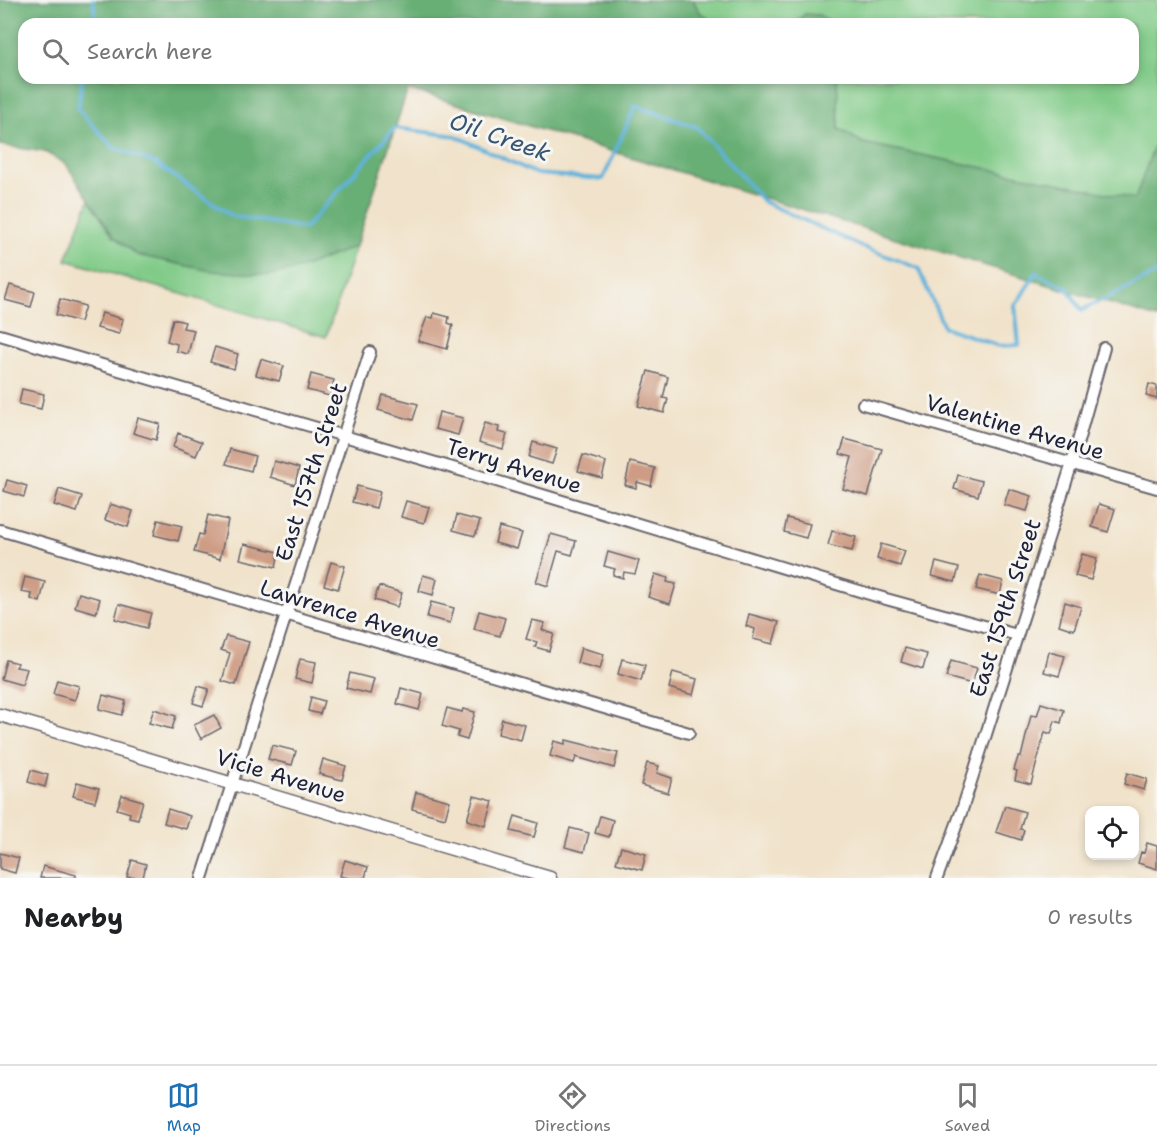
<!DOCTYPE html>
<style>
:root{--surface:#fff;--page:#f2f2f2;--text:#202124;--muted:#757577;--line:#e0e0e0;--accent:#1f6fb2}
body{margin:0;font-family:"Shantell Sans",sans-serif;background:var(--page);color:var(--text)}
.controls{position:absolute;right:18px;bottom:18px;display:grid;overflow:hidden;border-radius:12px;box-shadow:0 3px 9px #0003}
.controls button{width:54px;height:54px;display:grid;place-items:center;padding:0;border:0;border-bottom:2px solid var(--line);background:var(--surface);color:var(--text);font:30px sans-serif}
.list{margin:0;padding:0;list-style:none}
h2{display:flex;justify-content:space-between;align-items:center;height:78px;margin:0;padding:0 24px;font-size:26px}
h2 small{font-size:20px;font-weight:400;color:var(--muted)}
.icon{flex:none;width:33px;height:33px;fill:none;stroke:currentColor;stroke-width:2;stroke-linecap:round;stroke-linejoin:round}
.map{position:relative;flex:none;width:1157px;height:878px;overflow:hidden}
.search{position:absolute;background:var(--surface);box-shadow:0 3px 9px #0003;left:18px;right:18px;top:18px;height:66px;display:flex;align-items:center;gap:15px;box-sizing:border-box;padding:0 21px;border-radius:18px;color:var(--muted);font-size:22px}
.sheet{height:186px;background:var(--surface)}
nav{display:flex;justify-content:space-around;align-items:center;box-sizing:border-box;height:84px;border-top:2px solid var(--line);background:var(--surface);font-size:16px;color:var(--muted)}
nav a{display:grid;justify-items:center;gap:3px}
nav .on{color:var(--accent)}
.map>svg:first-child{display:block}
</style>
<div class="map">
<svg width="1157" height="878" viewBox="0 0 1157 878">
<rect width="100%" height="100%" fill="#f6f6f2"/>
<filter id="ink" filterUnits="userSpaceOnUse"><feTurbulence type="fractalNoise" baseFrequency=".0167" numOctaves="2"/><feDisplacementMap in="SourceGraphic" scale="12" xChannelSelector="R" yChannelSelector="G"/><feConvolveMatrix kernelMatrix="1 2 1 2 8 2 1 2 1" color-interpolation-filters="sRGB"/></filter>
<filter id="wash" filterUnits="userSpaceOnUse"><feTurbulence type="fractalNoise" baseFrequency=".008" numOctaves="4" result="noise"/><feDisplacementMap in="SourceGraphic" scale="24" xChannelSelector="R" yChannelSelector="G"/><feGaussianBlur stdDeviation="1.35" result="paint"/><feColorMatrix in="noise" values="0 0 0 0 0 0 0 0 0 0 0 0 0 0 0 0 0 1.4 0 .05"/><feComposite in="paint" operator="in"/></filter>
<g filter="url(#wash)">
<rect width="100%" height="100%" fill="#f1e3cb"/>
<path fill="#81cb88" stroke="#527662" stroke-width="1.5" d="M693 0H1157V138L1135 199 863 143 839 129 837 78H1133V24H832V22L805 14 793 24H714L699 11Z
M89 200 113 236 302 268 356 246 326 337 66 260Z"/>
<path fill="#68af74" stroke="#456858" stroke-width="1.5" d="M0 0H693L699 11 714 24H24V78H837L839 129 863 143 1135 199 1157 138V318L408 89 356 246 302 268 269 275 211 271 137 255 113 236 66 164 45 152 0 145Z
M805 14 819 15 832 24H793Z"/>
<g fill="none" stroke-linecap="round" stroke-linejoin="round">
<path stroke="#61b2db" stroke-width="4" d="M93 0 96 24
M82 78 78 109 113 147 155 163 232 216 305 228 395 128 456 136 537 174 603 179 635 106 697 127 764 202 863 247 918 268 944 327 999 346 1019 345 1015 306 1036 273 1066 287 1082 310 1157 273"/>
</g>
<g id="blocks">
<path fill="#ce9c84" d="M10 285 35 292 31 307 5 300Z
M60 299 85 306 80 322 56 315Z
M102 313 123 319 119 334 97 328Z
M434 313 449 317 448 323 453 325 447 349 418 341 427 317 433 318Z
M173 319 185 322 183 328 194 330 188 354 176 351 177 344 167 341Z
M215 347 238 354 234 369 210 362Z
M261 359 284 366 279 381 256 375Z
M648 371 668 377 663 398 668 399 664 413 638 406Z
M311 374 334 380 330 396 307 390Z
M1149 384 1157 386V399L1146 396Z
M22 389 44 394 41 409 19 404Z
M383 395 418 404 413 420 378 410Z
M439 412 463 418 458 435 435 429Z
M138 418 160 424 156 440 133 433Z
M485 423 499 427 498 432 507 434 503 449 479 442Z
M178 433 202 442 196 456 173 447Z
M845 439 882 449 868 496 843 489 852 457 840 454Z
M533 442 557 449 552 464 529 457Z
M230 449 255 456 251 471 226 464Z
M583 455 606 462 602 478 578 471Z
M274 461 299 468 295 485 270 477Z
M630 462 655 468 651 486 637 482 636 488 625 485Z
M958 475 982 481 978 496 954 489Z
M7 480 27 486 24 497 4 491Z
M357 486 380 492 376 508 352 502Z
M59 489 82 496 77 512 54 505Z
M1009 489 1032 496 1027 511 1004 505Z
M406 501 429 507 424 523 401 517Z
M110 504 133 511 128 527 105 520Z
M1099 504 1115 509 1108 532 1092 527Z
M208 515 228 520 220 559 194 552 199 534 203 535Z
M457 515 480 521 475 536 453 530Z
M787 518 810 524 806 538 784 532Z
M158 520 182 526 178 541 154 535Z
M499 527 522 533 517 549 495 543Z
M832 531 856 537 852 551 828 545Z
M551 534 576 541 572 555 558 551 548 586 536 582Z
M244 544 279 552 276 567 240 559Z
M881 544 905 551 900 566 877 559Z
M608 552 639 561 635 574 624 572 623 578 613 575 615 569 604 566Z
M1082 554 1097 558 1091 580 1075 576Z
M331 562 345 566 338 589 324 585Z
M936 562 959 568 955 582 932 576Z
M655 574 668 578 667 582 676 584 670 604 648 597Z
M423 575 437 579 433 595 419 591Z
M980 575 1003 581 1000 595 976 589Z
M25 577 45 582 40 602 31 599 32 594 21 592Z
M379 586 402 593 397 607 374 600Z
M79 593 100 599 96 613 75 607Z
M431 602 454 608 450 623 427 617Z
M1065 602 1081 607 1074 630 1059 625Z
M119 604 151 613 147 628 115 619Z
M479 611 505 618 500 636 474 629Z
M749 614 779 622 773 644 753 639 755 629 746 626Z
M532 620 545 623 542 630 554 634 549 651 535 647 537 642 526 639Z
M226 636 249 642 236 685 222 681 230 653 221 650Z
M581 648 604 654 600 669 577 663Z
M905 648 927 654 923 669 901 662Z
M1049 652 1065 656 1059 676 1044 672Z
M300 659 316 662 312 683 295 679Z
M622 659 645 665 641 681 618 674Z
M6 660 18 663 16 667 27 669 22 685 1 679Z
M951 661 977 668 972 684 946 677Z
M673 672 697 679 693 695 669 688Z
M350 673 374 679 370 694 346 688Z
M57 680 79 686 75 700 53 694Z
M198 686 209 689 203 706 193 703Z
M401 688 423 694 419 710 397 704Z
M103 695 126 701 122 715 99 709Z
M311 697 324 701 320 714 308 711Z
M1041 703 1064 710 1061 723 1055 721 1051 734 1045 732 1031 784 1015 780 1017 771 1014 770 1018 757H1021L1031 715 1037 716Z
M447 708 462 712 463 709 475 712 467 740 457 737 459 731 442 726Z
M154 709 176 716 172 729 149 723Z
M214 715 221 728 201 739 194 725Z
M502 719 525 725 521 740 498 734Z
M566 740 618 753 614 768 576 757 574 763 550 756 554 741 565 744Z
M272 745 296 751 292 765 268 759Z
M323 759 346 766 342 780 319 774Z
M647 763 659 766 657 773 672 778 668 793 641 785Z
M31 770 48 775 45 787 28 782Z
M1127 773 1147 779 1144 790 1124 784Z
M77 782 99 788 95 802 73 796Z
M416 792 450 801 445 818 412 809Z
M122 795 143 801 138 819 129 817 130 813 117 809Z
M474 796 493 801 486 826 467 820Z
M1005 806 1025 812 1020 829 1024 830 1021 840 996 832Z
M168 809 190 816 186 829 164 823Z
M515 816 538 823 534 837 511 831Z
M600 816 613 820 609 837 595 833Z
M570 828 589 833 584 852 565 847Z
M1147 843 1157 846V869L1138 863 1141 852 1144 853Z
M621 847 646 854 642 870 616 863Z
M0 853 19 858 15 873 0 869Z
M132 860 146 864 143 878 127 877Z
M345 860 368 867 365 878H349L340 876Z
M43 866 76 875V878H40Z"/>
</g>
</g>
<g filter="url(#ink)">
<use href="#blocks" fill-opacity="0" stroke="#6a666d" stroke-width="1.5"/>
<g fill="none" stroke-linecap="round" stroke-linejoin="round">
<g stroke="#6a666d" stroke-width="14">
<path id="minor" d="M0 335 470 473 886 599 1017 635
M863 404 1157 488
M0 530 689 733
M202 878 370 352
M937 878 962 810 1072 463 1104 348"/>
</g>
<g stroke="#6a666d" stroke-width="15">
<path id="tertiary" d="M0 715 550 878"/>
</g>
<use href="#minor" stroke="#fff" stroke-width="10"/>
<use href="#tertiary" stroke="#fff" stroke-width="12"/>
</g>
</g>
<g text-anchor="middle" dominant-baseline="central" stroke-width="6" stroke-linejoin="round" paint-order="stroke">
<g font-size="22" fill="#22223b" stroke="#f6f6f2">
<text transform="translate(1015 427) rotate(16)">Valentine Avenue</text>
<text transform="translate(514 466) rotate(17)">Terry Avenue</text>
<text transform="translate(311 472) rotate(-72)">East 157th Street</text>
<text transform="translate(1005 608) rotate(-72)">East 159th Street</text>
<text transform="translate(350 614) rotate(17)">Lawrence Avenue</text>
<text transform="translate(281 776) rotate(17)">Vicie Avenue</text>
</g>
<g font-size="24" font-style="italic" fill="#385473" stroke="#f6f6f2">
<text transform="translate(500 137) rotate(19)">Oil Creek</text>
</g>
</g>
</svg>
<div class="controls">
<button><svg class="icon" aria-label="locate" viewBox="0 0 24 24"><circle cx="12" cy="12" r="6"/><path d="M12 2v4M12 18v4M2 12h4M18 12h4"/></svg></button>
</div>
<div class="search"><svg class="icon" aria-label="search" viewBox="0 0 24 24"><circle cx="10" cy="10" r="6"/><path d="M15 15l6 6"/></svg>Search here</div>
</div>
<section class="sheet">
<h2>Nearby<small>0 results</small></h2>
<ul class="list">
</ul>
</section>
<nav>
<a class="on"><svg class="icon" aria-label="map" viewBox="0 0 24 24"><path d="M3 6l6-2 6 2 6-2v14l-6 2-6-2-6 2zM9 4v14M15 6v14"/></svg>Map</a>
<a><svg class="icon" aria-label="directions" viewBox="0 0 24 24"><path d="M12 3l9 9-9 9-9-9zM9 14v-3h6M13 9l2 2-2 2"/></svg>Directions</a>
<a><svg class="icon" aria-label="saved" viewBox="0 0 24 24"><path d="M7 4h10v16l-5-4-5 4z"/></svg>Saved</a>
</nav>
